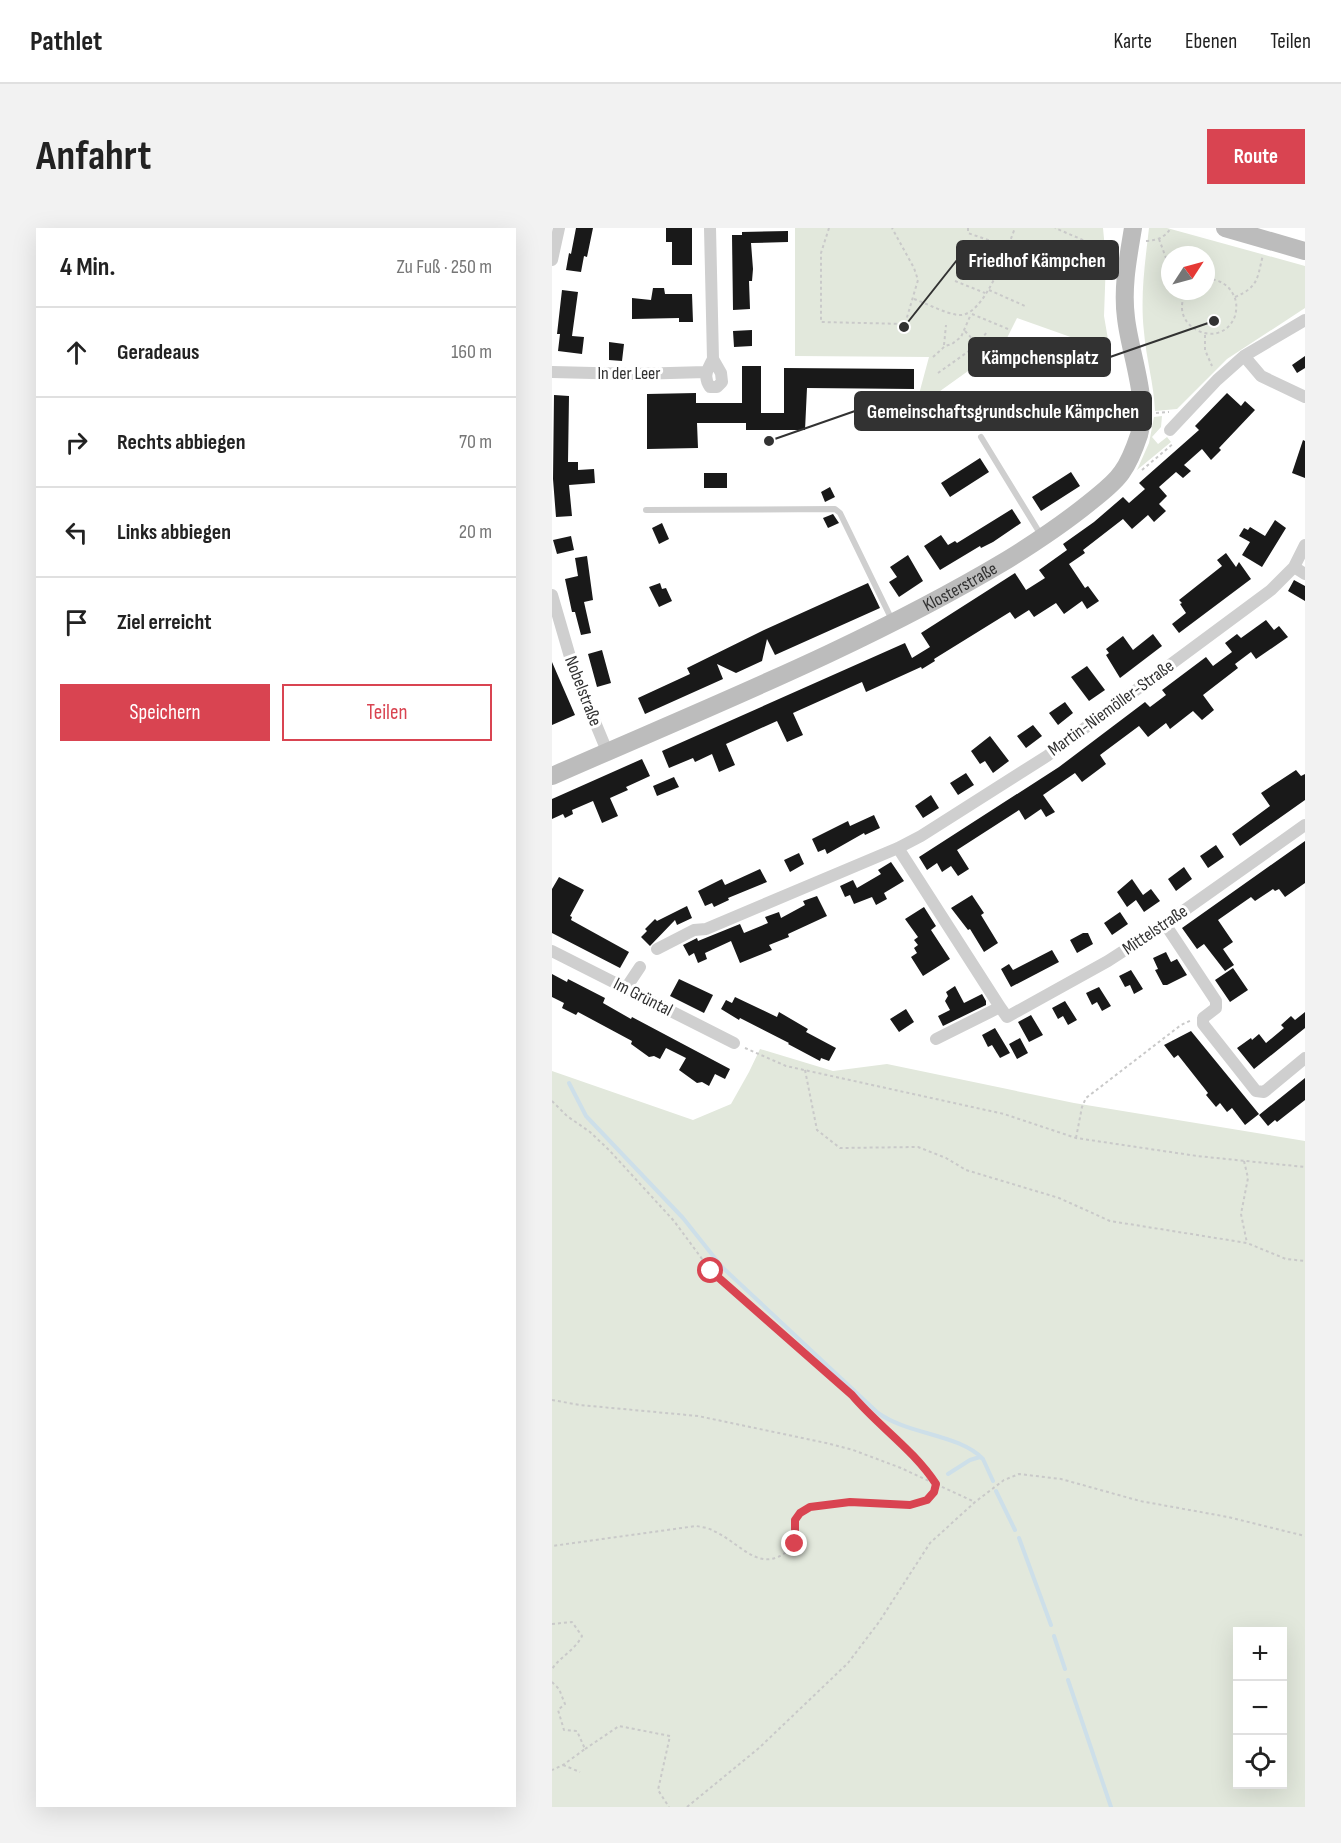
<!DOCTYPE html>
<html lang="de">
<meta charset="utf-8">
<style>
:root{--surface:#fff;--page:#f2f2f2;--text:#222;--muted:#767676;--line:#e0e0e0;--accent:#d94451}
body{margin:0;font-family:"Sofia Sans Condensed",sans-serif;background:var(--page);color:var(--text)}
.controls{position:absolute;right:18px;bottom:18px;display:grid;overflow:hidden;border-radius:0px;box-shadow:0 6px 24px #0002}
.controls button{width:54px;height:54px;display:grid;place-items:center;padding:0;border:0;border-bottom:2px solid var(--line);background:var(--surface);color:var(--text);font:30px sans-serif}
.compass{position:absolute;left:609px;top:18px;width:54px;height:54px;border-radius:50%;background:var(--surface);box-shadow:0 6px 24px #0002;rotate:54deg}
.stop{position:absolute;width:18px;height:18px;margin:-14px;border:4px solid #d94451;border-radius:50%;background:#fff}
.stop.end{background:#d94451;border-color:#fff;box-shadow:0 2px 6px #0008}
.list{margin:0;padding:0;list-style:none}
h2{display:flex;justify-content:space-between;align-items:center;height:78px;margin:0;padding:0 24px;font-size:26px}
h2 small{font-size:20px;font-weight:400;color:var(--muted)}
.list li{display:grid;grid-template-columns:39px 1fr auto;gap:18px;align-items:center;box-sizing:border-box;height:90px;padding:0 24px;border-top:2px solid var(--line)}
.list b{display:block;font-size:22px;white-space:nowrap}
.list em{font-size:20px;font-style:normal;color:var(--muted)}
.actions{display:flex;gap:12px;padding:18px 24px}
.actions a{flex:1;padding:14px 0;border:2px solid var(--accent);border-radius:0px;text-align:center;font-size:21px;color:var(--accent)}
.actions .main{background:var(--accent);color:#fff}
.icon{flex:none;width:33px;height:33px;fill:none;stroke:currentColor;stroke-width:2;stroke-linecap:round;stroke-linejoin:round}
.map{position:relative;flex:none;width:753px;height:1579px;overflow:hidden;border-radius:0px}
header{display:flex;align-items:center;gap:36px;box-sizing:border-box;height:84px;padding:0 30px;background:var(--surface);border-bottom:2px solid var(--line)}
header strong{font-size:28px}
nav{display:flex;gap:33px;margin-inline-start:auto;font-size:21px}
.intro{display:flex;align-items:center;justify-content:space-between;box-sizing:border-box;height:144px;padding:0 36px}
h1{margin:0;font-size:42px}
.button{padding:15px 27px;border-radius:0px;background:var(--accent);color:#fff;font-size:21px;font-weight:700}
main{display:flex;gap:36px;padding:0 36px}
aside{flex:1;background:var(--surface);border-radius:0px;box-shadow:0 6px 24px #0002}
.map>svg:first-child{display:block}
</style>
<header>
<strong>Pathlet</strong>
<nav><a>Karte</a><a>Ebenen</a><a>Teilen</a></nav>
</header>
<div class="intro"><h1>Anfahrt</h1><a class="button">Route</a></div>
<main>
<aside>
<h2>4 Min.<small>Zu Fuß · 250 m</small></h2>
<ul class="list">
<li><svg class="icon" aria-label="ahead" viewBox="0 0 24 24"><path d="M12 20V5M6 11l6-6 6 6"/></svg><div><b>Geradeaus</b></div><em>160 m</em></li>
<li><svg class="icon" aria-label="right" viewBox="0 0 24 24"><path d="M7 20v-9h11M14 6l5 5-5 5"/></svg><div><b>Rechts abbiegen</b></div><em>70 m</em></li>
<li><svg class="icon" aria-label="left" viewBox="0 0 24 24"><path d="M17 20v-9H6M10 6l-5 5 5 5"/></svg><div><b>Links abbiegen</b></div><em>20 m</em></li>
<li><svg class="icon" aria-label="arrive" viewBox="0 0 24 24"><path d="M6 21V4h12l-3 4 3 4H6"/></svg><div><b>Ziel erreicht</b></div></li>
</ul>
<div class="actions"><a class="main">Speichern</a><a>Teilen</a></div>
</aside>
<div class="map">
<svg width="753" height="1579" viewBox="0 0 753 1579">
<rect width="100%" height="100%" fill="#fff"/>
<path fill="#e2e8dc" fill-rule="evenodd" d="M243 0H551L554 32 552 88 558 123 465 90 451 118 363 181 377 129 243 128Z
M597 0H615L753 38V80L675 131 625 181 603 183C602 156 594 130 592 104 588 69 593 35 597 0ZM618 27H654V63H618Z
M610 188 609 199 600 209 606 216 615 209 619 214 585 242 597 215 602 189Z
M208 821 281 843 335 836 522 875 753 913V1579H0V843L141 892 179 876 197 844ZM686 1404H730V1556H686Z"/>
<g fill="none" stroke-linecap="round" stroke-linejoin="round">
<path stroke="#cddfe9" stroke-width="4" d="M17 855 34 888 131 990 170 1039 326 1185C357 1207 407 1206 431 1231
M396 1246 418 1232 428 1229 431 1231 441 1253
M444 1263 463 1302
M467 1310 499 1397
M502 1408 513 1441
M516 1452 559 1579"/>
</g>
<path fill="#191919" d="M24 0H41L35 29 32 28 29 44 14 42 17 25 19 26Z
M114 0H140V37H120V14H114Z
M236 3V14L199 15 201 41 200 53H197L198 81 181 82 180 7H190V4Z
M101 60H112L113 66H140L141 94H127V90L80 91V70L99 72Z
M10 62 26 64 20 108 32 109 30 126 6 123 8 106H5Z
M200 102V118L182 119 181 103Z
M57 114 72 116 70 133 57 132Z
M753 128V140L745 145 740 137Z
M190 138H209V185H232V140L362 141V161L255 160 253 202H194V195H145L146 220 95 221V166L144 165V175H190Z
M424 163 433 177 394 202 385 188Z
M675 165 689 178 693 173 703 182 667 220 669 222 659 232 650 221 632 237 639 243 631 250 624 244 607 259 615 268 607 276 614 283 602 294 596 287 580 301 571 291 531 322 533 325 517 336 533 360 536 358 547 373 535 381 530 373 512 386 504 375 482 389 477 382 463 391 458 384 382 431 383 433 370 441 369 439 314 464 310 454 241 485 251 507 235 514 225 493 174 516 183 537 167 544 160 526 143 534 141 530 117 540 110 523 353 415 360 430 378 419 369 405 463 345 474 362 493 350 487 342 515 322 511 316 542 294 571 269 577 275 593 261 587 255 647 202 643 198Z
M2 167 17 168 16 234H26V242L42 241 43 255 17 257 20 288 4 289 1 251Z
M751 212 753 213V250L740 245Z
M428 230 437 244 398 269 389 255Z
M519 244 528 258 489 283 480 269Z
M152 245H175V260H152Z
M278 259 283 269 273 274 269 264Z
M460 281 469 295 441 314 429 320 428 318 388 342 372 318 389 307 396 317 403 313 405 315Z
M281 286 287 295 276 300 271 290Z
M723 292 734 300 710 339 690 327 698 314 687 308 692 300 696 302 698 299 713 308Z
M110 295 117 311 107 316 100 300Z
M19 308 22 322 5 326 1 312Z
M674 325 684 339 687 334 699 351 627 405 620 396 634 385 628 376 630 375 627 372 670 338 665 332Z
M356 327 371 353 347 369 337 354 345 349 338 339Z
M35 328 41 372 32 374 39 405 29 407 23 384H20L13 351 26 348 23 330Z
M742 352 753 358V373L736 363Z
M108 355 110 361 114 360 120 373 107 379 97 359Z
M316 355 328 380 223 427 215 411 210 433 184 445 165 436 171 451 93 486 86 470 138 446 135 440 212 402Z
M714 392 722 402 727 398 736 409 704 431 699 424 683 436 686 440 651 467 662 482 650 492 641 483 618 501 614 495 596 509 587 498 548 527 554 536 530 554 523 545 491 567 503 584 494 589 489 581 473 592 467 582 405 622 417 641 406 648 399 638 390 644 385 635 375 642 367 629 507 539 593 474 598 479 614 467 610 462 654 429 661 438 680 424 673 415 685 406 689 410Z
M601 406 610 418 568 450 554 427 557 425 554 421 571 408 581 422Z
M50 422 59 455 45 459 36 426Z
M0 434 23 487 0 497Z
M535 438 553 462 537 473 519 449Z
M513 474 521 485 506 497 497 485Z
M481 497 490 508 474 520 465 508Z
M438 508 457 533 441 545 433 533 428 536 419 523Z
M90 531 98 548 74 559 76 562 58 570 66 588 50 595 41 573 20 582 21 586 13 590 11 586 0 591V571Z
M744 542 749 548 753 546V572L688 618 680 606 718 578 709 565Z
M414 545 422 557 406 567 398 555Z
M122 549 127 559 105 568 101 558Z
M379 567 387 580 371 590 363 578Z
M322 587 328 600 313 607 312 605 275 626 273 621 266 624 260 611 296 593 298 598Z
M753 613V655L733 669 727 661 723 663 721 661 703 673 699 669 666 692 681 714 671 721 682 737 673 743 652 716 645 721 630 700Z
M664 617 672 629 656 640 648 628Z
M247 625 252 636 238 644 232 632Z
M339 634 352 653 332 665 335 671 324 677 320 669 302 676 298 667 293 669 288 658 301 652 305 660 329 646 326 642Z
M632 639 640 651 624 663 616 651Z
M208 641 215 654 176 670 177 672 162 679 160 675 153 678 146 663 170 651 173 657Z
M7 649 32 662 18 688 20 689 19 692 77 724 68 740 0 705V661Z
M580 651 591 667 599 661 608 673 592 684 584 672 575 679 565 664Z
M420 667 432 685 429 687 446 715 432 724 418 701 416 702 399 680Z
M265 668 275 688 236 706 237 709 217 717 220 722 188 735 179 713 153 725 155 731 146 735 142 725 137 728 131 717 145 710 146 713 188 696 192 705 216 695 213 689 227 684 229 690 253 677 251 673Z
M135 678 140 690 125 697 123 692 98 718 89 709 95 703 93 701 103 691 105 693Z
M372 679 384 698 379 702 398 731 371 748 359 729 365 725 362 720 366 717 362 712 366 709 353 691Z
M568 684 576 696 560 707 552 695Z
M531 705H536L541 716 525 725 518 712Z
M500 722 507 734 459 759 449 741 457 736 461 742Z
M614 724 619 734 625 731 635 747 615 757H611L603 742 606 741 601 730Z
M681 740 696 762 678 774 663 752Z
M579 742 591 761 582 766 578 757 573 759 567 748Z
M0 746 15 754 16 751 53 770 51 775 79 791 80 789 178 841 173 851 163 846 157 858 150 854 145 855 127 842 134 830 114 820 108 831 102 828 97 829 79 816 80 813 26 784 24 787 10 780 12 775 0 769Z
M127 751 161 767 152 785 118 768Z
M403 758 412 775 430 766 434 773V777L391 798 386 788 398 782 393 773 396 768 394 764Z
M547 759 559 778 550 783 545 774 540 777 534 765Z
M183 769 225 789 227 784 256 801 254 804 284 820 277 833 269 830 268 833 236 816 237 815 188 790 187 792 169 781 174 772 180 775Z
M513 773 525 792 516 797 511 788 506 791 500 780Z
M354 781 362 794 347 804 338 791Z
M753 784V800L702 841 685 820 699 810 700 812 707 806 714 815 732 800 729 797 739 788 743 792Z
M479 787 491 807 477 814 466 794Z
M443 800 458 825 448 830 440 817 436 819 430 807Z
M639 803 707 886 693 897 680 880 675 884 668 875 664 879 654 867 656 865 626 827 622 830 612 817Z
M468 810 476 825 465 831 457 816Z
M753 850V872L725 894 723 892 716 898 707 887Z"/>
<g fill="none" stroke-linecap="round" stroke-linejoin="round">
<path stroke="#c9c9c9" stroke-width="2" stroke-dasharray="3 3" stroke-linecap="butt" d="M277 0 269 25V94L353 96 366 52 362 40 340 0
M416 0V5L527 44C534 38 539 24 538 15L503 0
M607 11 618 41
M594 13C606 12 612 10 619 0
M403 53 433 65
M437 62 473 78
M635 63C613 98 669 125 683 88 685 80 685 73 681 66 675 55 665 51 654 51
M683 69C707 59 705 50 711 27
M362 71C376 76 392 85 406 87 433 90 455 20 463 0
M420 86 456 101
M413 103 425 116
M653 107V122L660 138
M392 117 394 97
M381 129 393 118 400 116 409 109 419 86
M386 145 424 118 435 104
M604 185 617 184
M590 242 622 215
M193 820 234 838 452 886 524 910 645 928 753 939
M253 842 265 902 288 920 366 919 394 930 414 942 507 970 558 993 695 1015 734 1031 753 1033
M0 873 15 888 38 904 57 922 122 993 159 1043 300 1167C326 1198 361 1221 384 1256L382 1264 375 1272 359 1277 298 1274 258 1279 248 1285 243 1292V1316C210 1351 192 1317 162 1303 157 1300 150 1299 144 1298L0 1318
M524 910 530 879 534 870 629 797 640 792
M692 933 696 950 689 986 695 1015
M0 1172 28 1177 146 1188 274 1215 301 1222 349 1240 423 1274
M0 1396 20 1394 30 1408C23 1422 9 1428 0 1441
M0 1454 7 1461 13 1476 6 1482 12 1502 25 1503 33 1521 11 1537 0 1542
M33 1521 67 1498 118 1508 106 1562 117 1579
M11 1537 28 1544
M135 1579 207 1520 296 1435 327 1394 378 1315 423 1274 452 1252 467 1246 509 1251 588 1273 676 1289 753 1308"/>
<path stroke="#cfcfcf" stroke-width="6" d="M429 209 489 307
M94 282 283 281 288 285 340 392"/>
<path stroke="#cfcfcf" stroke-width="12" d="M158 0 161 131 169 145 170 154 165 159H158C151 149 155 142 161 131
M0 32 7 0
M692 128 709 148 753 169
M0 144 82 146 154 144
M618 202 665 152 692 128 753 92
M742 339 753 346
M0 367 23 446 55 523
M346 620 448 779
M613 696 664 773V780L651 790V796L704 863 712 864 753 830
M105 721 142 702 154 701 346 620 369 608 495 528 719 362 742 339 753 317
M0 723 182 815
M74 760 88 739
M384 811 448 779 455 789 556 733 613 696 753 597"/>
<g stroke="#bcbcbc" stroke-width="18">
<path d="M673 0 753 23"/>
<path id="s1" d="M0 548C154 480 311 418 455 332 484 314 511 296 537 275 549 265 562 256 570 244 578 233 583 219 587 207 597 171 578 126 574 90 570 60 576 30 581 0"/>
</g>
</g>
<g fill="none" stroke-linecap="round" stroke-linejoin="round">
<path stroke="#d94451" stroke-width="8" d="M159 1043 300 1167C326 1198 361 1221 384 1256L382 1264 375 1272 358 1277 298 1274 258 1279 248 1285 243 1292V1316"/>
</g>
<g text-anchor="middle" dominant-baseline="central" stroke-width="6" stroke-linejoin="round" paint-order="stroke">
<g font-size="18" fill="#323232" stroke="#fff">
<text x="77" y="145">In der Leer</text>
<text stroke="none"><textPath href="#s1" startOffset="450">Klosterstraße</textPath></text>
<text transform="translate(31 463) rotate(69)">Nobelstraße</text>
<text transform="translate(559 480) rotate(-36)">Martin-Niemöller-Straße</text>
<text transform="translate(603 702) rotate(-34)">Mittelstraße</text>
<text transform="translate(91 769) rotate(27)">Im Grüntal</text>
</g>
</g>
<path fill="none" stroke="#323232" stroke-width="2" d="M352 99L405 32M662 93L558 129M217 213L303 183"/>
<g fill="#323232" stroke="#fff" stroke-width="2">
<circle cx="352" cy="99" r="6"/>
<circle cx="662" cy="93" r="6"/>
<circle cx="217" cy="213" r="6"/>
</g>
<g fill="#323232" stroke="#323232" stroke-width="2">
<rect x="405" y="13" width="161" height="38" rx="6"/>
<rect x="417" y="110" width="141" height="38" rx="6"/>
<rect x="303" y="164" width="296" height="38" rx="6"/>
</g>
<g font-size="20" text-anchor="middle" font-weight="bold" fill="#fff">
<text x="485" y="39">Friedhof Kämpchen</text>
<text x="488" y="136">Kämpchensplatz</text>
<text x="451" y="190">Gemeinschaftsgrundschule Kämpchen</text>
</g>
</svg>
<div class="controls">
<button>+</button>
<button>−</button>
<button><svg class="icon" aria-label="locate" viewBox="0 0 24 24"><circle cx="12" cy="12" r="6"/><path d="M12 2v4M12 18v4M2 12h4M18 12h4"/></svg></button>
</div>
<svg class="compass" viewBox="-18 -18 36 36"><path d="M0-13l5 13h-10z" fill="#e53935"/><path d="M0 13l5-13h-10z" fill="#767676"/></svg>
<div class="stop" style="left:159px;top:1043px"></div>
<div class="stop end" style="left:243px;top:1316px"></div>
</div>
</main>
